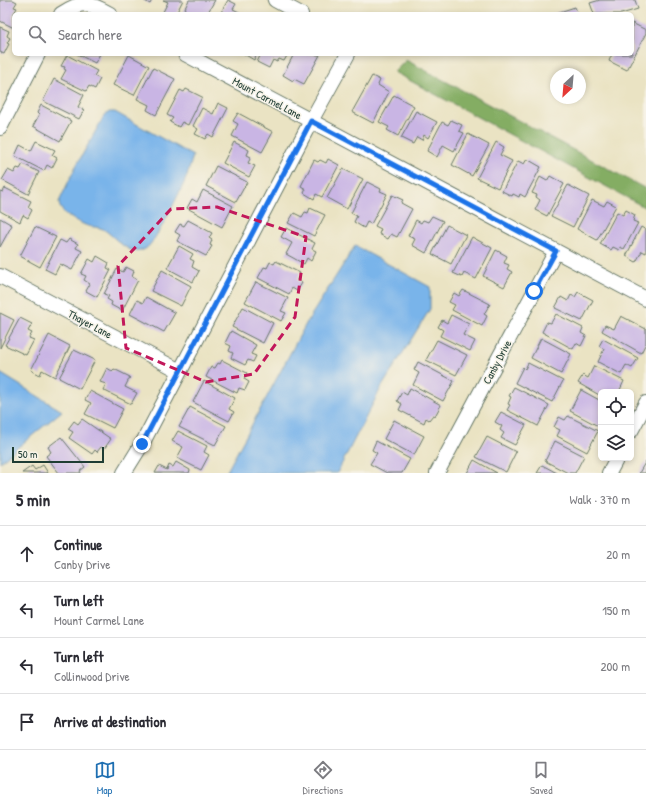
<!DOCTYPE html>
<meta charset="utf-8">
<style>
:root{--surface:#fff;--page:#f7f7f7;--text:#2b2b33;--muted:#7c7c81;--line:#e1e1e2;--accent:#1f6fb2}
body{margin:0;font-family:"Patrick Hand",sans-serif;background:var(--page);color:var(--text)}
.controls{position:absolute;right:12px;bottom:12px;display:grid;overflow:hidden;border-radius:6px;box-shadow:0 2px 6px #0003}
.controls button{width:36px;height:36px;display:grid;place-items:center;padding:0;border:0;border-bottom:1px solid var(--line);background:var(--surface);color:var(--text);font:20px sans-serif}
.compass{position:absolute;left:550px;top:68px;width:36px;height:36px;border-radius:50%;background:var(--surface);box-shadow:0 2px 6px #0003;rotate:206deg}
.scale{position:absolute;left:12px;bottom:10px;width:92px;box-sizing:border-box;padding-left:4px;border:2px solid #1f3d34;border-top:0;font-size:11px;line-height:14px;white-space:nowrap;color:#1f3d34;-webkit-text-stroke:3px #f7f3e8;paint-order:stroke}
.stop{position:absolute;width:12px;height:12px;margin:-9px;border:3px solid #1a73e8;border-radius:50%;background:#fff}
.stop.end{background:#1a73e8;border-color:#fff;box-shadow:0 1px 4px #0008}
.list{margin:0;padding:0;list-style:none}
h2{display:flex;justify-content:space-between;align-items:center;height:52px;margin:0;padding:0 16px;font-size:17px}
h2 small{font-size:13px;font-weight:400;color:var(--muted)}
.list li{display:grid;grid-template-columns:26px 1fr auto;gap:12px;align-items:center;box-sizing:border-box;height:56px;padding:0 16px;border-top:1px solid var(--line)}
.list b{display:block;font-size:15px;white-space:nowrap}
.list p{margin:0;font-size:13px;white-space:nowrap;color:var(--muted)}
.list em{font-size:13px;font-style:normal;color:var(--muted)}
.icon{flex:none;width:22px;height:22px;fill:none;stroke:currentColor;stroke-width:2;stroke-linecap:round;stroke-linejoin:round}
.map{position:relative;flex:none;width:646px;height:473px;overflow:hidden}
.search{position:absolute;background:var(--surface);box-shadow:0 2px 6px #0003;left:12px;right:12px;top:12px;height:44px;display:flex;align-items:center;gap:10px;box-sizing:border-box;padding:0 14px;border-radius:6px;color:var(--muted);font-size:15px}
.sheet{height:276px;background:var(--surface)}
nav{display:flex;justify-content:space-around;align-items:center;box-sizing:border-box;height:56px;border-top:1px solid var(--line);background:var(--surface);font-size:11px;color:var(--muted)}
nav a{display:grid;justify-items:center;gap:2px}
nav .on{color:var(--accent)}
.map>svg:first-child{display:block}
</style>
<div class="map">
<svg width="646" height="473" viewBox="0 0 646 473">
<rect width="100%" height="100%" fill="#f7f3e8"/>
<filter id="ink" filterUnits="userSpaceOnUse"><feTurbulence type="fractalNoise" baseFrequency=".025" numOctaves="2"/><feDisplacementMap in="SourceGraphic" scale="8" xChannelSelector="R" yChannelSelector="G"/><feConvolveMatrix kernelMatrix="1 2 1 2 8 2 1 2 1" color-interpolation-filters="sRGB"/></filter>
<filter id="wash" filterUnits="userSpaceOnUse"><feTurbulence type="fractalNoise" baseFrequency=".012" numOctaves="4" result="noise"/><feDisplacementMap in="SourceGraphic" scale="16" xChannelSelector="R" yChannelSelector="G"/><feGaussianBlur stdDeviation="0.9" result="paint"/><feColorMatrix in="noise" values="0 0 0 0 0 0 0 0 0 0 0 0 0 0 0 0 0 1.4 0 .05"/><feComposite in="paint" operator="in"/></filter>
<g filter="url(#wash)">
<rect width="100%" height="100%" fill="#eae3c3"/>
<path fill="#84ad64" stroke="#52754c" d="M406 60 646 189V208L394 72Z"/>
<path fill="#79b4ea" stroke="#4c788f" d="M109 112H115L193 156C190 165 188 174 184 183 178 195 155 244 145 249 129 258 115 236 103 229 98 227 93 227 88 226 78 222 59 214 59 202L75 168 104 116Z
M355 246 430 287V309L381 388 337 473H226L307 322Z
M0 373 62 411 0 462Z"/>
<g id="blocks">
<path fill="#c9b5e4" d="M0 0H13L17 2 14 7 17 8 13 15 14 28 0 21Z
M143 0H152L150 4Z
M163 0H183L176 14H168L163 12 168 2Z
M189 0H215L207 14H182Z
M228 0 236 4 233 9 243 14H220Z
M600 0H635L638 9 621 14H594L590 3Z
M575 7 578 14H553Z
M632 23 646 30V33L627 70 609 61 612 54H632Z
M0 27 9 31 7 36 10 38 7 43 9 44 4 54 0 52Z
M77 54H100L95 63Z
M244 54H257L254 60Z
M261 54H288L284 61 279 59 277 62 273 60 269 68 257 62Z
M294 54 320 55 304 84 294 79 293 81 283 75Z
M67 55 97 71 94 76 100 79 95 89 89 86 86 91 61 79 66 70 64 69 65 67 61 66Z
M129 55 149 66 134 95 113 85Z
M153 68 175 79 156 115 147 110 149 105 137 99Z
M372 76 380 80 378 85 389 92 373 123 352 112Z
M54 79 84 95 78 107 84 110 79 119 43 101Z
M186 89 202 97 188 125 182 122 179 127 170 122 173 118 167 115 180 90 184 92Z
M394 95 414 106 398 136 387 130 389 127 379 122Z
M218 103 228 108 213 137 208 134 205 139 195 134 198 129 193 126 202 108 213 114Z
M41 105 71 121 60 141 33 126 39 115 37 113Z
M416 111 437 122 428 138 424 135 422 140 417 137 413 144 401 138Z
M238 113 273 132 262 152 232 136 238 124 233 121Z
M451 120 462 125 459 131 464 133 454 151 443 145 437 157 427 151 442 122 448 125Z
M468 134 489 145 472 176 452 165Z
M36 141 55 150 52 155 57 158 52 168 47 165 44 171 15 156 20 145 31 151Z
M234 142 249 150 247 155 251 157 248 163 255 166 249 177 223 163Z
M496 142 504 147 500 155 512 161 498 188 477 178Z
M328 159 339 165 322 197 316 194 314 199 304 193 306 189 301 186 314 160 318 162 320 160 326 163Z
M527 159 541 167 525 197 520 194 519 197 513 194 512 196 502 191 518 161 524 164Z
M23 164 39 172 28 194 2 180 8 170 14 173 17 168 20 169Z
M216 166 247 182 236 202 206 186Z
M343 169 363 179 347 209 327 198Z
M550 176 564 184 547 216 535 210 540 200 536 197 537 195 532 193 540 177 547 181Z
M367 182 381 189 380 191 387 194 371 224 367 222 364 228 354 222 357 216 351 213Z
M568 185 589 196 573 227 551 216Z
M5 188 31 201 28 207 32 210 28 218 23 215 20 222 0 211V191L3 192Z
M203 190 233 206 222 227 187 208 192 199 197 202Z
M392 195 403 200 401 203 412 209 397 237 391 234 388 239 379 234 381 229 375 226Z
M592 200 604 206 607 201 616 206 597 240 577 229Z
M310 208 325 215 314 236 288 223 294 213 302 217 305 212 308 213Z
M626 210 635 215 633 221 638 223 624 249 620 247 619 250 613 247 611 250 600 244 617 212 623 215Z
M432 216 443 221 426 253 412 245 415 239 408 236 416 220 421 223 423 220 428 222Z
M0 218 12 225 0 247Z
M188 220 212 233 209 238 212 240 210 245 212 246 206 256 177 241 180 235 175 232 180 224 184 226Z
M447 225 466 235 451 264 432 254Z
M35 227 56 237 40 267 20 256Z
M641 227 646 230V253L642 251 636 262 626 256Z
M286 228 315 243 312 249 316 251 311 261 307 258 304 264 286 254 292 243 281 237Z
M472 237 492 248 476 279 464 273 462 277 453 273Z
M69 239 78 244 76 248 82 251 72 270 60 264 55 274 45 269 60 240 66 243Z
M179 246 193 254 190 259 194 261 192 267 199 271 193 282 167 268Z
M496 250 507 256 504 263 509 265 507 269 512 272 504 287 483 276Z
M97 256 109 263 107 268 111 270 97 297 86 291 90 284 84 280 86 276 81 274 89 259 94 262Z
M276 261 300 273 297 280 302 283 297 291 292 288 289 294 258 278 264 267 267 268 270 262 274 264Z
M126 267 134 271 132 277 138 280 122 311 111 305 112 302 107 299 109 296 104 294 117 269 123 272Z
M162 270 191 286 181 306 151 291Z
M256 282 288 298 281 311 286 313 281 321 245 302Z
M463 290 490 304 484 314 487 316 482 326 452 310 455 305 449 302 454 293 459 296Z
M578 292 593 300 582 321 555 308 561 297 568 301 571 295 575 297Z
M146 297 175 313 164 332 130 314 137 300 143 303Z
M243 307 273 323 263 343 232 327Z
M0 313 14 320 0 348Z
M556 314 583 328 581 333 586 336 581 346 576 343 573 349 542 332 547 322 551 323Z
M451 315 469 324 463 335 475 341 470 351 440 336 443 330 438 327 442 320 447 323Z
M621 316 646 329V343L641 353 602 331 605 325 614 329Z
M20 318 32 324 28 331 32 333 29 338 34 340 26 355 5 345Z
M231 331 256 345 251 354 256 356 253 362 248 360 245 365 231 358 233 353 229 351 231 346 225 343Z
M49 335 70 346 55 377 42 370 40 375 31 370Z
M541 338 571 354 561 374 531 358Z
M603 339 638 358 632 368 626 365 621 374 598 362 604 349 599 346Z
M437 340 467 355 456 375 426 360Z
M74 350 95 360 80 389 59 378Z
M222 360 247 373 244 379 249 382 245 390 239 388 237 393 206 377 211 367 215 368 218 363 220 364Z
M418 362 454 381 443 401 413 385 419 373 414 370Z
M528 363 563 381 552 402 515 383 523 367 525 369Z
M594 366 624 381 619 392H601V396L578 383 583 375 588 378Z
M107 368 112 371 114 369 130 377 125 387 137 393 131 404 103 390 106 384 100 382Z
M204 381 235 398 229 409 234 412 229 421 193 402Z
M514 387 549 405 538 426 507 410 510 405 508 404 511 397 509 396Z
M410 388 441 405 435 416 433 415 429 420 426 418 424 423 399 410 402 404 397 401 402 392 407 395Z
M581 390 601 401 600 427 570 411Z
M90 391 123 409 113 428 85 414 91 403 85 400Z
M190 407 226 426 215 445 179 427Z
M501 412 526 425 515 445 501 438 504 433 500 430 502 426 495 422Z
M568 416 598 431 587 452 557 436 560 430 554 427 559 417 565 420Z
M82 419 111 439 104 449 101 447 97 452 95 450 92 454 69 438 73 432 68 429 74 421 78 424Z
M394 420 424 436 414 455 384 439Z
M178 431 207 446 204 452 209 455 201 470 177 458 183 447 172 441Z
M61 437 85 467 80 471 81 473H59L46 456 51 452 48 447Z
M487 437 516 452 506 472 476 457Z
M376 441 410 459 402 473H387L370 464 377 453 372 450Z
M555 441 584 456 575 473H568L545 461Z
M474 460 497 473H467Z
M646 461V473H639Z
M176 462 190 470 189 473H155L159 466 167 470 169 465 173 467Z
M43 465 48 473H22L32 466 35 470Z
M542 465 557 473H537Z"/>
</g>
</g>
<g filter="url(#ink)">
<use href="#blocks" fill-opacity="0" stroke="#676" stroke-width="1"/>
<g fill="none" stroke-linecap="round" stroke-linejoin="round">
<g stroke="#676" stroke-width="16">
<path id="street" d="M275 0 301 14
M61 14C82 0 88 2 110 14
M185 54 646 299
M0 128 38 54
M0 276 180 371
M631 431 646 403
M124 473 142 444 311 121 348 54
M437 473 556 251
M609 473 617 458"/>
</g>
<use href="#street" stroke="#fff" stroke-width="14"/>
</g>
</g>
<g fill="none" stroke-linecap="round" stroke-linejoin="round" filter="url(#ink)">
<path stroke="#1a73e8" stroke-width="5" d="M142 444 311 121 556 251 534 291"/>
</g>
<path fill="none" stroke="#c2185b" stroke-width="3" stroke-dasharray="8 5" stroke-linejoin="round" d="M217 207 306 237 295 317 254 374 206 382 126 348 118 266 171 209Z"/>
<g text-anchor="middle" dominant-baseline="central" stroke-width="3" stroke-linejoin="round" paint-order="stroke">
<g font-size="11" fill="#1f3d34" stroke="#f7f3e8">
<text transform="translate(267 98) rotate(28)">Mount Carmel Lane</text>
<text transform="translate(90 324) rotate(28)">Thayer Lane</text>
<text transform="translate(497 362) rotate(-62)">Canby Drive</text>
</g>
</g>
</svg>
<div class="controls">
<button><svg class="icon" aria-label="locate" viewBox="0 0 24 24"><circle cx="12" cy="12" r="6"/><path d="M12 2v4M12 18v4M2 12h4M18 12h4"/></svg></button>
<button><svg class="icon" aria-label="layers" viewBox="0 0 24 24"><path d="M12 4l9 5-9 5-9-5zM3 14l9 5 9-5"/></svg></button>
</div>
<svg class="compass" viewBox="-18 -18 36 36"><path d="M0-13l5 13h-10z" fill="#e53935"/><path d="M0 13l5-13h-10z" fill="#7c7c81"/></svg>
<div class="scale">50 m</div>
<div class="stop" style="left:534px;top:291px"></div>
<div class="stop end" style="left:142px;top:444px"></div>
<div class="search"><svg class="icon" aria-label="search" viewBox="0 0 24 24"><circle cx="10" cy="10" r="6"/><path d="M15 15l6 6"/></svg>Search here</div>
</div>
<section class="sheet">
<h2>5 min<small>Walk · 370 m</small></h2>
<ul class="list">
<li><svg class="icon" aria-label="ahead" viewBox="0 0 24 24"><path d="M12 20V5M6 11l6-6 6 6"/></svg><div><b>Continue</b><p>Canby Drive</p></div><em>20 m</em></li>
<li><svg class="icon" aria-label="left" viewBox="0 0 24 24"><path d="M17 20v-9H6M10 6l-5 5 5 5"/></svg><div><b>Turn left</b><p>Mount Carmel Lane</p></div><em>150 m</em></li>
<li><svg class="icon" aria-label="left" viewBox="0 0 24 24"><path d="M17 20v-9H6M10 6l-5 5 5 5"/></svg><div><b>Turn left</b><p>Collinwood Drive</p></div><em>200 m</em></li>
<li><svg class="icon" aria-label="arrive" viewBox="0 0 24 24"><path d="M6 21V4h12l-3 4 3 4H6"/></svg><div><b>Arrive at destination</b></div></li>
</ul>
</section>
<nav>
<a class="on"><svg class="icon" aria-label="map" viewBox="0 0 24 24"><path d="M3 6l6-2 6 2 6-2v14l-6 2-6-2-6 2zM9 4v14M15 6v14"/></svg>Map</a>
<a><svg class="icon" aria-label="directions" viewBox="0 0 24 24"><path d="M12 3l9 9-9 9-9-9zM9 14v-3h6M13 9l2 2-2 2"/></svg>Directions</a>
<a><svg class="icon" aria-label="saved" viewBox="0 0 24 24"><path d="M7 4h10v16l-5-4-5 4z"/></svg>Saved</a>
</nav>
